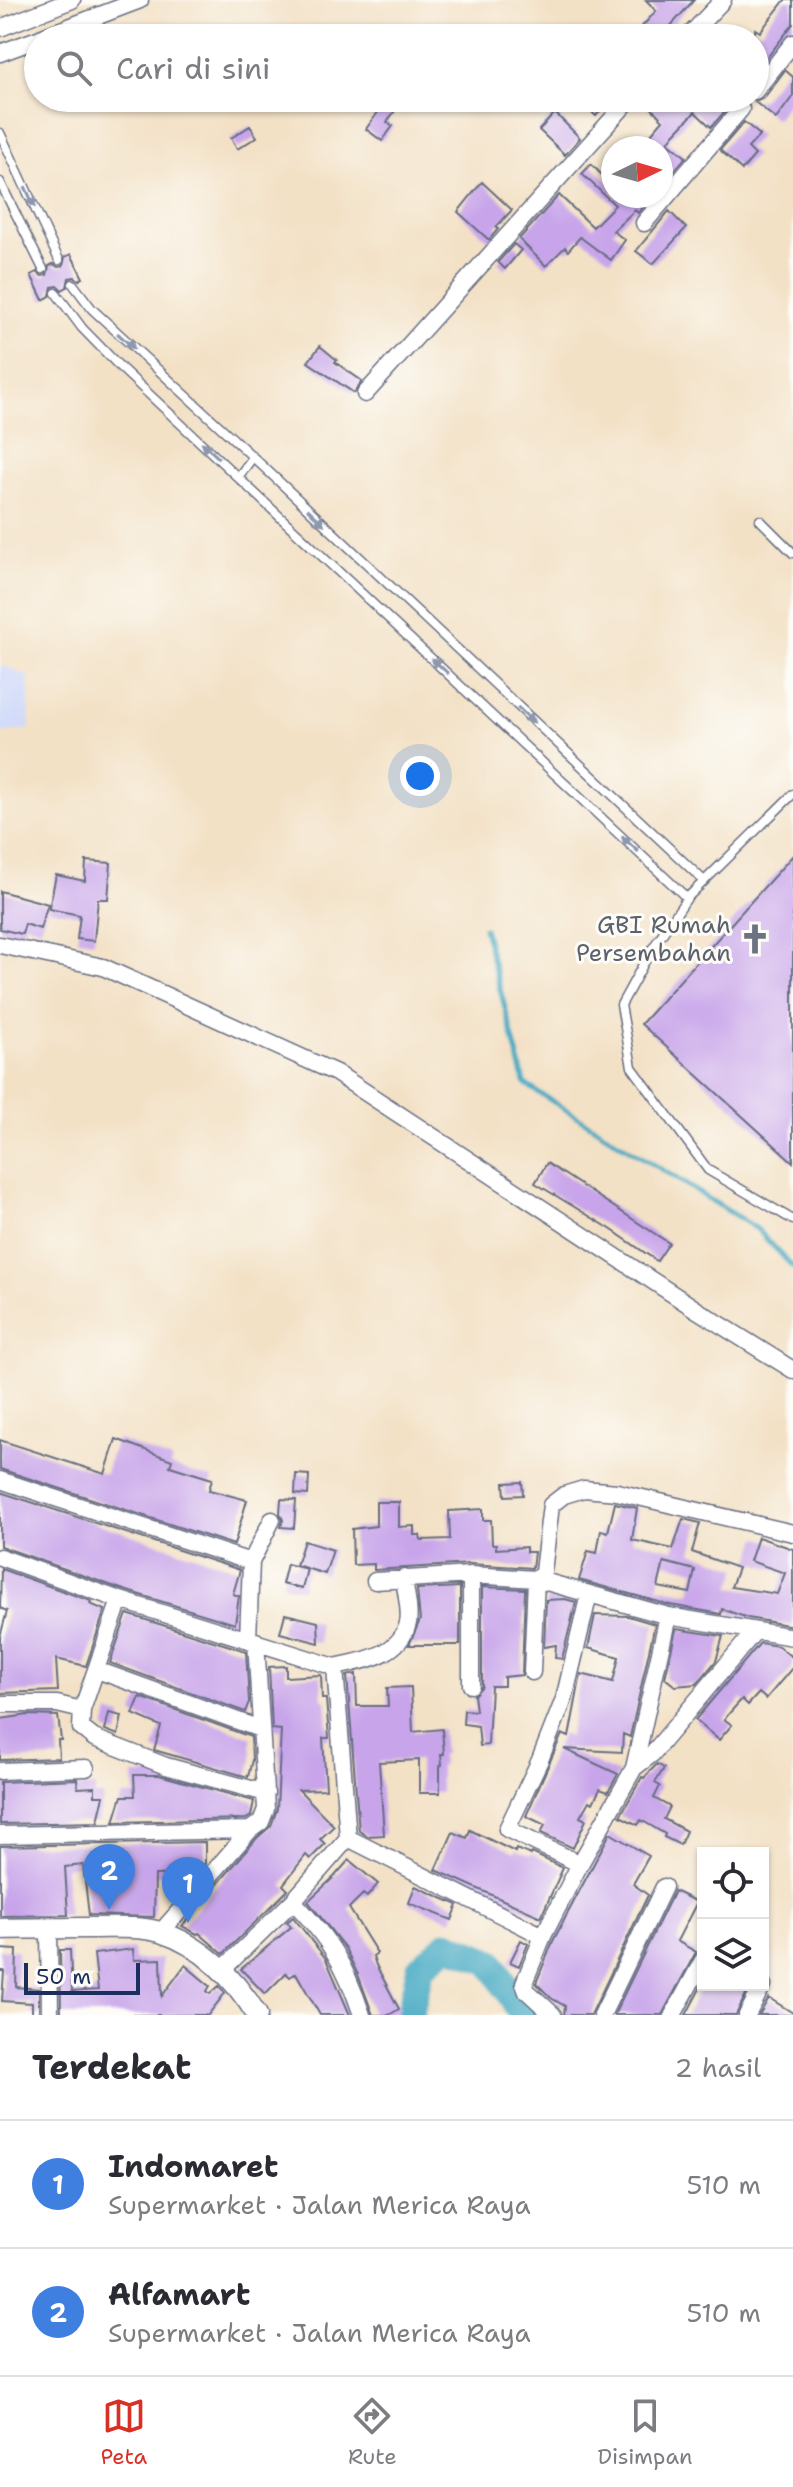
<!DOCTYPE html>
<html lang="id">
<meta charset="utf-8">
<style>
:root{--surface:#fff;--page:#f2f2f3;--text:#2b2b33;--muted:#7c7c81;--line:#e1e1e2;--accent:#d93025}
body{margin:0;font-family:"Shantell Sans",sans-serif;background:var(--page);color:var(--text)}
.controls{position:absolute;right:24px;bottom:24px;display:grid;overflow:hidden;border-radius:0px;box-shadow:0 2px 6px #0004}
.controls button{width:72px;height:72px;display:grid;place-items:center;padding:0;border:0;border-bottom:2px solid var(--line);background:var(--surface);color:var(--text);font:40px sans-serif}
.compass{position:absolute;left:601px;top:136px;width:72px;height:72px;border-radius:50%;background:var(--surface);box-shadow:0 2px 6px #0004;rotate:85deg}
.scale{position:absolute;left:24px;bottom:20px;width:116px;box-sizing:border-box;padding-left:8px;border:4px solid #1b2f5e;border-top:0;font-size:22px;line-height:28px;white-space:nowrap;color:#1b2f5e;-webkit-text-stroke:6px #fdfcf7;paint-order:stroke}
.you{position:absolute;left:420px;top:776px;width:28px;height:28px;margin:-20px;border:6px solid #fff;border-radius:50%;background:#1a73e8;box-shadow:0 0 0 12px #1a73e833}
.badge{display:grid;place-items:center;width:52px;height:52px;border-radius:50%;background:var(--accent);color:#fff;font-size:26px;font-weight:700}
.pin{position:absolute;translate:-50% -66px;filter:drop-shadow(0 2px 4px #0008)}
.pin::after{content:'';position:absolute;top:42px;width:28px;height:24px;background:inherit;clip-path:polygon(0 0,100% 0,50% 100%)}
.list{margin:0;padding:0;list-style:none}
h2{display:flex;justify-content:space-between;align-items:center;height:104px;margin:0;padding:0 32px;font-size:34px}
h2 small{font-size:26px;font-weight:400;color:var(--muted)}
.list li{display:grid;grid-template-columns:52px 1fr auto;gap:24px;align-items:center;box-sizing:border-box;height:128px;padding:0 32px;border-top:2px solid var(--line)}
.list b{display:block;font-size:30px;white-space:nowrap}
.list p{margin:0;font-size:26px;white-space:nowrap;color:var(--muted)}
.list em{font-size:26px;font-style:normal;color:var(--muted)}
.icon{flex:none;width:44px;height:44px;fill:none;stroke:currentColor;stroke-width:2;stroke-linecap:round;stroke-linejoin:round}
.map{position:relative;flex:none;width:793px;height:2015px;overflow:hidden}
.search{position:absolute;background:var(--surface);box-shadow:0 2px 6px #0004;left:24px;right:24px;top:24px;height:88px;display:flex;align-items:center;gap:20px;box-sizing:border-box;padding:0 28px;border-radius:44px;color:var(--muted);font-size:30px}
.sheet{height:360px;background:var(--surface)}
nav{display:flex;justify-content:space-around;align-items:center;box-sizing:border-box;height:112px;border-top:2px solid var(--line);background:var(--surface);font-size:22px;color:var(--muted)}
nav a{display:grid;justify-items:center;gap:4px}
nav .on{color:var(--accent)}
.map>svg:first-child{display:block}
</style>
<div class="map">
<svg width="793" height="2015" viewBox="0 0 793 2015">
<rect width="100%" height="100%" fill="#fdfcf7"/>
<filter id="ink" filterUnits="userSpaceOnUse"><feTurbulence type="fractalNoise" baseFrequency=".0125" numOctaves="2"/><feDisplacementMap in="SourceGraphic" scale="16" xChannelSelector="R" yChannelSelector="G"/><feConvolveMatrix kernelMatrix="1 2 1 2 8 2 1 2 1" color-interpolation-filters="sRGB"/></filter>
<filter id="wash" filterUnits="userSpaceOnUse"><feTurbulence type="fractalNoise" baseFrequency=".006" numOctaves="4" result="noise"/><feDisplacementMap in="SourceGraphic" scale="32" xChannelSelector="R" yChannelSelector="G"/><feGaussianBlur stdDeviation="1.8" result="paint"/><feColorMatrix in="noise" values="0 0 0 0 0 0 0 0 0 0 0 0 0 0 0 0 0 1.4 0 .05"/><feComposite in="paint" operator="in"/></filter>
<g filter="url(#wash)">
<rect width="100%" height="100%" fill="#f3e1c6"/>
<path fill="#d0daf9" d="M0 665 28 676 30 729 0 733Z"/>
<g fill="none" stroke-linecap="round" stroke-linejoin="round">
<path stroke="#42a8c2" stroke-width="5" d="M484 928 525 1084 757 1229 793 1267"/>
<path stroke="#42a8c2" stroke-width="28" d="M410 2015 420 1968 448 1944 491 1962 523 2015"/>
</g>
<g id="blocks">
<path fill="#c8a5ea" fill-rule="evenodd" d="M646 0H694L660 38H646L638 31 656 11Z
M785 0H793V24L755 73V29L760 32Z
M785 70 793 77V96L776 119 755 102 764 98Z
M388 98H404L387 122 393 126 382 141 366 129Z
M576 98H612L596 116Z
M642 98H717L728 108 711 127 695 112 674 134 668 142 686 157 661 186V143L651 134 663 120Z
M555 113 580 138 565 155 539 130Z
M744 122 760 135 748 148 755 155 742 170 720 150Z
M250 126 257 137 237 149 231 138Z
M591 164 613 186V196H653L638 213 635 210 613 231 625 240 611 260 580 237 568 251 565 247 546 266 519 239 559 195 593 227 615 205 582 174Z
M482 182 512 210 496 227 498 229 489 240 458 212Z
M669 211 686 228 653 264 636 251Z
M514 244 521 250 505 269 498 262Z
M71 254 83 278 79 280 75 277 69 278 67 287 62 290 58 286 52 287 50 296 43 300 31 275 37 272 42 276 47 275 49 266 53 264 58 267 63 266 65 257Z
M320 346 337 360 335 362 362 381 354 393 308 362Z
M793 855V1162L641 1024Z
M86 861 111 863 108 899H98L94 941 77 939 80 915 49 909 56 875 85 881Z
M0 891 48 904 40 929 25 924 22 934 0 929Z
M547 1163 669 1243 657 1261 609 1228 535 1183Z
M116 1439 172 1460 170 1466 212 1479 209 1490 247 1500 234 1545 0 1469V1440L105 1474Z
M296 1474 309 1475 308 1495 295 1494Z
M522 1482 523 1495 505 1496 504 1483Z
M0 1492 240 1570 233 1594 239 1596 235 1624 124 1590 0 1546Z
M281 1499 296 1500 294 1528 281 1527 283 1520 280 1513Z
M376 1502H399V1527L414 1526V1535H420L421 1540 450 1539 449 1511 483 1509V1520H491L492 1544H496V1549L526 1547V1552H534L532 1568 470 1564 374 1570V1564L353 1565 352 1529 376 1526Z
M615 1503 637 1508 632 1540 673 1549 683 1519 700 1523 692 1552 738 1568 731 1587 777 1594 785 1573 750 1561 758 1537 793 1549V1626L748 1618 722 1609 721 1614 670 1605 579 1580 588 1551 597 1553 601 1530 608 1532ZM664 1562 695 1570 690 1593 658 1587Z
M304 1541 333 1550 325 1574 296 1565Z
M287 1564 307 1569 302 1589 282 1584Z
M1 1569 91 1601 90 1604 105 1610 86 1666 56 1659 58 1691 0 1693V1637L7 1611 0 1608Z
M460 1587V1645H409L420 1620 417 1589Z
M482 1587 525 1589 522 1675 504 1677V1686H491L488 1745 480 1746 478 1726 463 1724 464 1710 476 1711 474 1695 482 1686Z
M565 1599 576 1602 562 1659 555 1658 556 1645 544 1647 546 1600Z
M127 1614 246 1651 249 1702 245 1712 110 1663Z
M285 1614 318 1622 319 1643 280 1633Z
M595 1615 628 1616 655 1624 630 1737 623 1734 622 1752 564 1749 618 1774 608 1792 600 1789 593 1803 589 1801 580 1817 586 1820 573 1848 541 1833 545 1825 526 1816 562 1734 569 1737 581 1674 613 1682 619 1657 588 1648Z
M676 1629 723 1636 716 1661 697 1684 675 1686 665 1678Z
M760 1643 778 1646 793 1658V1667L766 1699 759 1693 748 1705 742 1699 724 1719 732 1725 719 1740 695 1720Z
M286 1666V1677L321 1675 322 1699H326L329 1738H323L326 1789 299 1790 334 1826 320 1839 325 1844 310 1859 306 1855 283 1885 288 1890 223 1954 199 1933 197 1934 182 1926 257 1838 271 1826 277 1809 281 1730 272 1729 269 1667Z
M356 1674 357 1706H388L387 1688 411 1687 413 1732 442 1729 444 1754H441L442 1765 440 1766V1793H419V1760L379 1762 384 1835 368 1836 359 1831 347 1676Z
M140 1697 251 1737 252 1760 248 1777 154 1750 161 1726 133 1714Z
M109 1713 122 1716 118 1735 105 1730Z
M28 1715 58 1716 61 1740H58L59 1758 0 1760V1719Z
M657 1764 664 1768 655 1783 660 1786 654 1798 670 1807 664 1819 686 1831 680 1845 664 1837 665 1834 641 1820 638 1825 620 1816 642 1777 644 1778Z
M134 1775H159L254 1801 251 1816 246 1819 114 1822 122 1796H135Z
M77 1779 78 1788 95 1787V1796H104L98 1821 100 1822 0 1824V1782Z
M470 1830 515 1852 516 1849 531 1855 532 1853 563 1868 541 1917 436 1870 453 1832 467 1838Z
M610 1833 649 1856 633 1884 648 1895 591 2015H564L565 2006 551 1998 536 1983 553 1941Z
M205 1842V1865L197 1874 155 1875 154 1917 89 1915 83 1865 65 1867 68 1915 0 1916V1846Z
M349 1860 378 1884 367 1897 363 1894 349 1908 377 1953 373 1956 376 1965 399 2009 389 2015H373L359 1977 345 1948 308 1901 334 1877Z
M415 1886 458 1905 452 1920 409 1903Z
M674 1891 697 1902 677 1941 696 1952 662 2015H614Z
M293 1917 326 1959 350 2015H320L296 1973 290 1977 286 1973 265 1994 241 1969 291 1927 287 1922Z
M521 1940 528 1944 519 1966 510 1962Z
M0 1949 17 1950 16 1987 39 1989V2015H32V2003L2 2001 4 1971H0Z
M133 1949 134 1960 161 1959 162 1996 185 1965 210 1986 207 1991 210 1994 219 1986 225 1993 208 2015H61L60 1950H70L72 1992 98 1990 94 1954Z
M703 1983V1985L750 1986 736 2015H686Z
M769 1998 793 2013V2015H759Z"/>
</g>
</g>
<g filter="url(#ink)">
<use href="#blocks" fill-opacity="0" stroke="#676d82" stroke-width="2"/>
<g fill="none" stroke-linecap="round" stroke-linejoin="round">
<g stroke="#676d82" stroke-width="11">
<path id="service" d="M0 133 59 260
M0 182 43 269
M73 284 92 309 253 457 703 880
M56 293 82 328 120 367 687 898
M239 476 253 457
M760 520 793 553
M793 794 687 898 650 952 621 1005 632 1067 708 1170 793 1220"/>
</g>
<g stroke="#676d82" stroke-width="19">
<path id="minor" d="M0 28 72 0
M40 38 140 0
M687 38 723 0
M0 53 38 39
M755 91 793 43
M644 223 741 109
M365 394 631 98
M0 945 103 967 336 1073 697 1310 793 1370
M0 1480 251 1562
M0 1557 120 1600 335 1667 348 1838 293 1901 222 1970
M471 1575V1685
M542 1580 551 1505 564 1495 584 1489 617 1492 793 1533
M375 1581 471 1575 536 1579 668 1616 793 1637
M120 1600 82 1710 81 1728 94 1738 166 1766 266 1793
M248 1639 251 1562 272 1520
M335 1667C362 1661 400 1656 408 1623 411 1611 405 1591 404 1578
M97 1670 260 1729
M532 1672 536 1579
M0 1704H57L82 1710
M634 1768 652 1754 755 1631
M0 1771 86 1768
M0 1835 250 1830
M348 1838 543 1936
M580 1864 507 1829 540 1760 564 1699 589 1594
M293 1901C330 1940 345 1964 362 2015
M49 1928 50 2015
M161 1932 250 1830 261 1822 266 1809 256 1641
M553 2015 527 1991 524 1983 543 1936 580 1864 634 1768 668 1616
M602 2015 664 1887
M673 2015 703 1960
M747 2015 763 1985"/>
</g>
<g stroke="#676d82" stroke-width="23">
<path id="tertiary" d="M0 1929C31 1928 62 1928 93 1928 115 1928 139 1926 160 1932 202 1945 235 1979 257 2015"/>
</g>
<use href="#service" stroke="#fff" stroke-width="8"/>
<use href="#minor" stroke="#fff" stroke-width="16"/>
<use href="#tertiary" stroke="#fff" stroke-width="20"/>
</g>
<defs><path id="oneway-solid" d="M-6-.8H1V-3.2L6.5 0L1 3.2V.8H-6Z" transform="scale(2)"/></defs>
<g fill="#8d97ae">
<use href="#oneway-solid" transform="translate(30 197) rotate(65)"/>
<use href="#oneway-solid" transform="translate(126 341) rotate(42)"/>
<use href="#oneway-solid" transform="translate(210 450) rotate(-137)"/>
<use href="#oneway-solid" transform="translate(316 517) rotate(44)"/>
<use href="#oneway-solid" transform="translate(440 666) rotate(-137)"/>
<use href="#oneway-solid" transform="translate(526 715) rotate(43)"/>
<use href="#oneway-solid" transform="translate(630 844) rotate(-137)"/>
</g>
</g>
<defs>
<g id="church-bare" transform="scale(2.4)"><path d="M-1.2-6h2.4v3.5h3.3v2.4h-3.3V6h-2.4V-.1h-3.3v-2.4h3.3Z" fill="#6b7280" stroke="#fdfcf7" stroke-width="2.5" paint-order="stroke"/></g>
</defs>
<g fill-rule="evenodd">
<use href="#church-bare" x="755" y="939"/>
</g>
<g text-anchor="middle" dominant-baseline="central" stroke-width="6" stroke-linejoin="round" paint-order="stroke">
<g font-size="24" fill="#5b616d" stroke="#fdfcf7" text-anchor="end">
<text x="731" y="925">GBI Rumah<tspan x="731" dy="28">Persembahan</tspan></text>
</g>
</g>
</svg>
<div class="controls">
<button><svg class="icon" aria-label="locate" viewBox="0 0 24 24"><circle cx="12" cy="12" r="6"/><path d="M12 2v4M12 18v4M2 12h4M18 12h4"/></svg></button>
<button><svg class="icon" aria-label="layers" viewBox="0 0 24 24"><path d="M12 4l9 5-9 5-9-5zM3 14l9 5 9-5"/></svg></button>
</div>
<svg class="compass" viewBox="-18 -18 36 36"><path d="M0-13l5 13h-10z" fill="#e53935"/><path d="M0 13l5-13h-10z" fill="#7c7c81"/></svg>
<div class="scale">50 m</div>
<div class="you"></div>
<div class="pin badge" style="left:188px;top:1923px;background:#3f7fe0">1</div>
<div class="pin badge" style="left:109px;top:1910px;background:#3f7fe0">2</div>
<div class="search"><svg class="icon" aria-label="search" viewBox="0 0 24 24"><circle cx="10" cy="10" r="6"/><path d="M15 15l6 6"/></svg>Cari di sini</div>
</div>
<section class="sheet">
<h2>Terdekat<small>2 hasil</small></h2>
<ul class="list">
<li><span class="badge" style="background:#3f7fe0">1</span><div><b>Indomaret</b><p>Supermarket · Jalan Merica Raya</p></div><em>510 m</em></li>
<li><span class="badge" style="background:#3f7fe0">2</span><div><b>Alfamart</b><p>Supermarket · Jalan Merica Raya</p></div><em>510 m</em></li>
</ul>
</section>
<nav>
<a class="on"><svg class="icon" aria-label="map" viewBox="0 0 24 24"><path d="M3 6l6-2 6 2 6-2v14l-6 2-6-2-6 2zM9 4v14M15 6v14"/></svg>Peta</a>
<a><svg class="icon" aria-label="directions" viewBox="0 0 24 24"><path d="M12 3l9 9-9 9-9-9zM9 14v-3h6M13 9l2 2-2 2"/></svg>Rute</a>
<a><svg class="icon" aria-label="saved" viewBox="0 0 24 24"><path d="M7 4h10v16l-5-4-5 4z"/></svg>Disimpan</a>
</nav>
